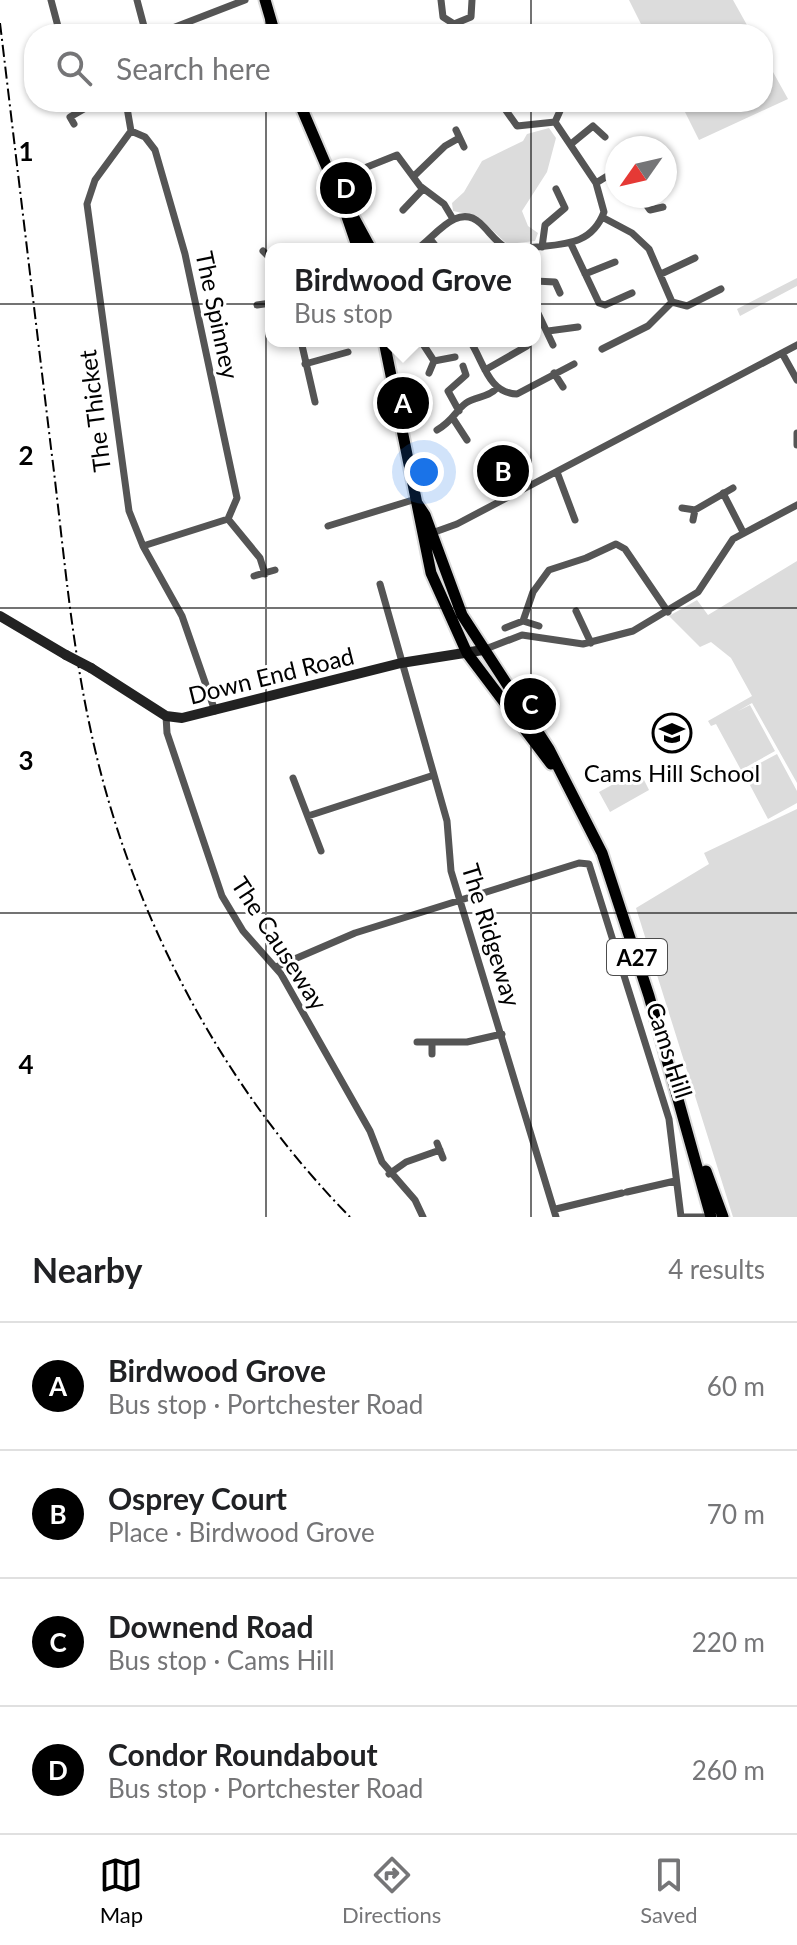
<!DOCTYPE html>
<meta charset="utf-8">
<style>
:root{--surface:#fff;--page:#f2f2f2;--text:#202124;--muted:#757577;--line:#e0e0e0;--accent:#000}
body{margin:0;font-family:Lato,sans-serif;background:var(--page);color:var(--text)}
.compass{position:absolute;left:605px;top:136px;width:72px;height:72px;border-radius:50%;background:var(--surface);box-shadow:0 2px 6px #0004;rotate:236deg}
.you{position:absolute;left:424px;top:472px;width:28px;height:28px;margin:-20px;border:6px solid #fff;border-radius:50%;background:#1a73e8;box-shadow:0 0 0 12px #1a73e833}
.badge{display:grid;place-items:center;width:52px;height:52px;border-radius:50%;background:var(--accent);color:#fff;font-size:26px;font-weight:700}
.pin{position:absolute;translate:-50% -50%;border:4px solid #fff;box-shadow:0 2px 8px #0006}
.popup{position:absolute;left:265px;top:243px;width:276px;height:104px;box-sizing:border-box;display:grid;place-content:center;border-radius:16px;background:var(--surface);filter:drop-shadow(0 2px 6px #0005);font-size:26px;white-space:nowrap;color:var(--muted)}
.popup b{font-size:30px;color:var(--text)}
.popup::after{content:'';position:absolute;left:50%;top:100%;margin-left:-16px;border:16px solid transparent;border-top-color:var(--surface)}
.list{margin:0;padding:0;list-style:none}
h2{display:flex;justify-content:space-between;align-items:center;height:104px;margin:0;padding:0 32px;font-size:34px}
h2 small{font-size:26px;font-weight:400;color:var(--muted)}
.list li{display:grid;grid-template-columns:52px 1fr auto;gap:24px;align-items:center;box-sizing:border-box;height:128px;padding:0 32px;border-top:2px solid var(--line)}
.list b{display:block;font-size:30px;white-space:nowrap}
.list p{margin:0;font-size:26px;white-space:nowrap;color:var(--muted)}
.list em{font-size:26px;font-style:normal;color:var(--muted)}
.icon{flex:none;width:44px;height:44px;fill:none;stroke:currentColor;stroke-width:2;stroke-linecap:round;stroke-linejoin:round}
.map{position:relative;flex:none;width:797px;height:1217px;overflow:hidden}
.search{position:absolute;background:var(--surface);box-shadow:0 2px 6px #0004;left:24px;right:24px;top:24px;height:88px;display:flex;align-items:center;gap:20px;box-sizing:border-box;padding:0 28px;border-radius:32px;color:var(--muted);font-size:30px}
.sheet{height:616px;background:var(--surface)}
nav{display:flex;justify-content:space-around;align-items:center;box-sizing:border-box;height:112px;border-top:2px solid var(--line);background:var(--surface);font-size:22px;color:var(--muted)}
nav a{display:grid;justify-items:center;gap:4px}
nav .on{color:var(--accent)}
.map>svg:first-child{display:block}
</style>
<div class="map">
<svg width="797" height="1217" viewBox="0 0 797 1217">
<rect width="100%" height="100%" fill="#fff"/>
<path fill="#dcdcdc" d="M629 0H733L752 34H646Z
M763 54 788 99 699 140 680 102H763Z
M549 128 556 138 547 172 522 211 528 226 538 233 535 241 507 244 477 216 453 211 452 203 464 192 482 161 523 141 527 134Z
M797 278V286L740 316 737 309Z
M797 561V783L752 703 738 711 750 705 775 751 741 770 716 724 711 726 708 721 752 696 731 658 711 642 700 647 669 616 697 600 708 615Z
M777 754 797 791V803L768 819 743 772Z
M639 770 649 790 610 812 599 792Z
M797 809V1217H733L636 908 709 864 704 853Z"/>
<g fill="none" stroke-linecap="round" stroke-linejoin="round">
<g stroke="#dbdbdb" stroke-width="15">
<path id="primary" d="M265 0 275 34
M299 102 343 205 358 249
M352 214 371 249
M384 341 431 573 467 653 551 764
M417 503 425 515 462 615 549 749 602 853 649 996 711 1217
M706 1171 723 1217"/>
</g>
<path stroke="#555" stroke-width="7" d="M51 0 60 34
M137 0 146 34
M441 0 443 17 454 24 471 17 472 0
M157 34 245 0
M126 102 131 131 95 180 87 204 129 511 143 546 182 616 215 711
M500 102 517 126 555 122
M74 124 70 117 96 102
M456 130 464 147
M131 131 145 137 155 150 185 254 237 498 228 519 260 558 265 574
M571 144 593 126 605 137
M367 167 397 155 420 186 444 204 453 219
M414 176 445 146 459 138
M596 183 617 170
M640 196 650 210 663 207
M403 210 423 189
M602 217 632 233 649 249 672 302 687 306 721 289
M430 239 438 249
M571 244 599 303 605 305 632 293
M542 247 545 225 565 208 556 189
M417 249C434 238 457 202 480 223 490 232 496 243 508 249
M522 249C555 243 590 250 604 212L596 183 555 122 564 102
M263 251 271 259
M585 274 615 262
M661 274 695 258
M535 281 555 282 560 293
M257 305 271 303
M535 307 553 345
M548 331 578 327
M301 341 315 402
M421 341 434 361
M470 341C484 362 488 393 517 394L574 364
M602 349 648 326 672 302
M782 353 797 380
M305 364 348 352
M485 370 527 346
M429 373 434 361 455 357
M554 373 563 387
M459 411 448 391 466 375 463 366
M454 420 467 440
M437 430C454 420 455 411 466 403 476 396 488 398 497 388
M797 433V445
M557 472 575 520
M723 493 743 532
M682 508 695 510 693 520
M695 510 733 488
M328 526 416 499
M432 533 457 524 797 345
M143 546 228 519
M254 576 275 570
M380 584 447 821 451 871 556 1217
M576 611 591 643
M523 621 533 592 549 570 586 558 616 544 625 549 668 612
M505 628 523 621 539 626
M483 650 522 635 583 644 633 631 698 592 733 539 797 505
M166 716 167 733 222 896 243 931 281 974 370 1131 382 1162 415 1200 423 1217
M293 778 321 851
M308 816 434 775
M276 967 355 933 579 863 589 864 669 1119 681 1217H704
M417 1042H432
M432 1054V1042H467L502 1034
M437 1143 443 1158
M389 1174 406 1162 440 1150
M627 1192 675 1181
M556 1209 622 1193"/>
<path stroke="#222" stroke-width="10" d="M0 616 66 655
M91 668 166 716 182 718 401 663 483 650"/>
<use href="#primary" stroke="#000" stroke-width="11"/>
<path stroke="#000" stroke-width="2" stroke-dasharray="12 4 2 4" stroke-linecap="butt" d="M0 23C17 165 34 307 51 448 63 541 70 635 90 727 128 908 220 1085 350 1217"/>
<path stroke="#222" stroke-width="10" d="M66 655 91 668"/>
</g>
<path fill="none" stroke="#000" stroke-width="2" stroke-opacity="0.55" d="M266 0V34M531 0V34M266 102V1217M531 102V1217M0 304H797M0 608H797M0 913H797"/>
<defs>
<g id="school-ring" transform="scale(2)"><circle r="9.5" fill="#fff" stroke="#000" stroke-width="1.5"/><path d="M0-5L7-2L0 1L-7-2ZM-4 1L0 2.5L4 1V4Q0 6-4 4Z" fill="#000"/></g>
</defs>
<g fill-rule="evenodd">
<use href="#school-ring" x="672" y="733"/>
</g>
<g text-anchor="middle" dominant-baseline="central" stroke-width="6" stroke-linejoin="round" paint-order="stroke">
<rect fill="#fff" stroke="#4c4c4c" stroke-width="2" x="607" y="939" width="60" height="36" rx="6"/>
<g font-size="22" font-weight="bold" fill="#000">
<text x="637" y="957">A27</text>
</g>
<g font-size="24" fill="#000" stroke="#fff">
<text transform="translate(218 315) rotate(78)">The Spinney</text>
<text transform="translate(94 411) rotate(-97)">The Thicket</text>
<text transform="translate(271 675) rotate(-14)">Down End Road</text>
<text transform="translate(492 935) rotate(73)">The Ridgeway</text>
<text transform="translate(280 943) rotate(57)">The Causeway</text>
<text transform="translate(670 1050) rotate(72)">Cams Hill</text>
</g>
<g font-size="24" fill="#000" stroke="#fff">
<text x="672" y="772">Cams Hill School</text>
</g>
</g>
<g font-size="26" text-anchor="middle" font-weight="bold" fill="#000" stroke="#fff" stroke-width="6" stroke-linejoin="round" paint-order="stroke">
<text x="26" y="161">1</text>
<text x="26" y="465">2</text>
<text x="26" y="770">3</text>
<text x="26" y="1074">4</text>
</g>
</svg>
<svg class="compass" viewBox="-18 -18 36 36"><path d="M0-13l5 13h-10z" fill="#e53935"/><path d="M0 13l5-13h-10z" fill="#757577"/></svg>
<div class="you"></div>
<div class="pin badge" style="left:403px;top:403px">A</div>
<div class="popup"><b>Birdwood Grove</b>Bus stop</div>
<div class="pin badge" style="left:503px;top:471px">B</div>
<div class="pin badge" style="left:530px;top:704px">C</div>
<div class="pin badge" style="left:346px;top:188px">D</div>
<div class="search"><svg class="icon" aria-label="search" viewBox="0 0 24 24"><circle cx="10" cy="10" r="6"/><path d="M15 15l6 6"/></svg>Search here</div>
</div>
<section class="sheet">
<h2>Nearby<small>4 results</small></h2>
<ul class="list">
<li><span class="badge">A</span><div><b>Birdwood Grove</b><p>Bus stop · Portchester Road</p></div><em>60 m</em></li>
<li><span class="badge">B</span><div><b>Osprey Court</b><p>Place · Birdwood Grove</p></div><em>70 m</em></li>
<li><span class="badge">C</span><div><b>Downend Road</b><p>Bus stop · Cams Hill</p></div><em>220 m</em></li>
<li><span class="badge">D</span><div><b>Condor Roundabout</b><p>Bus stop · Portchester Road</p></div><em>260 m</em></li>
</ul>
</section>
<nav>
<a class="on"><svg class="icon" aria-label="map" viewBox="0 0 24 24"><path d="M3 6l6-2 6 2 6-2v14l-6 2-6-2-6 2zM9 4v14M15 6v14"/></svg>Map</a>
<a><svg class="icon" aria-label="directions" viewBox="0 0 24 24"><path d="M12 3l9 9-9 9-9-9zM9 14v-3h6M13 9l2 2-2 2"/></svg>Directions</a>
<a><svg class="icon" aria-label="saved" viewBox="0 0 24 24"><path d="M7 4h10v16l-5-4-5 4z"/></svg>Saved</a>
</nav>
